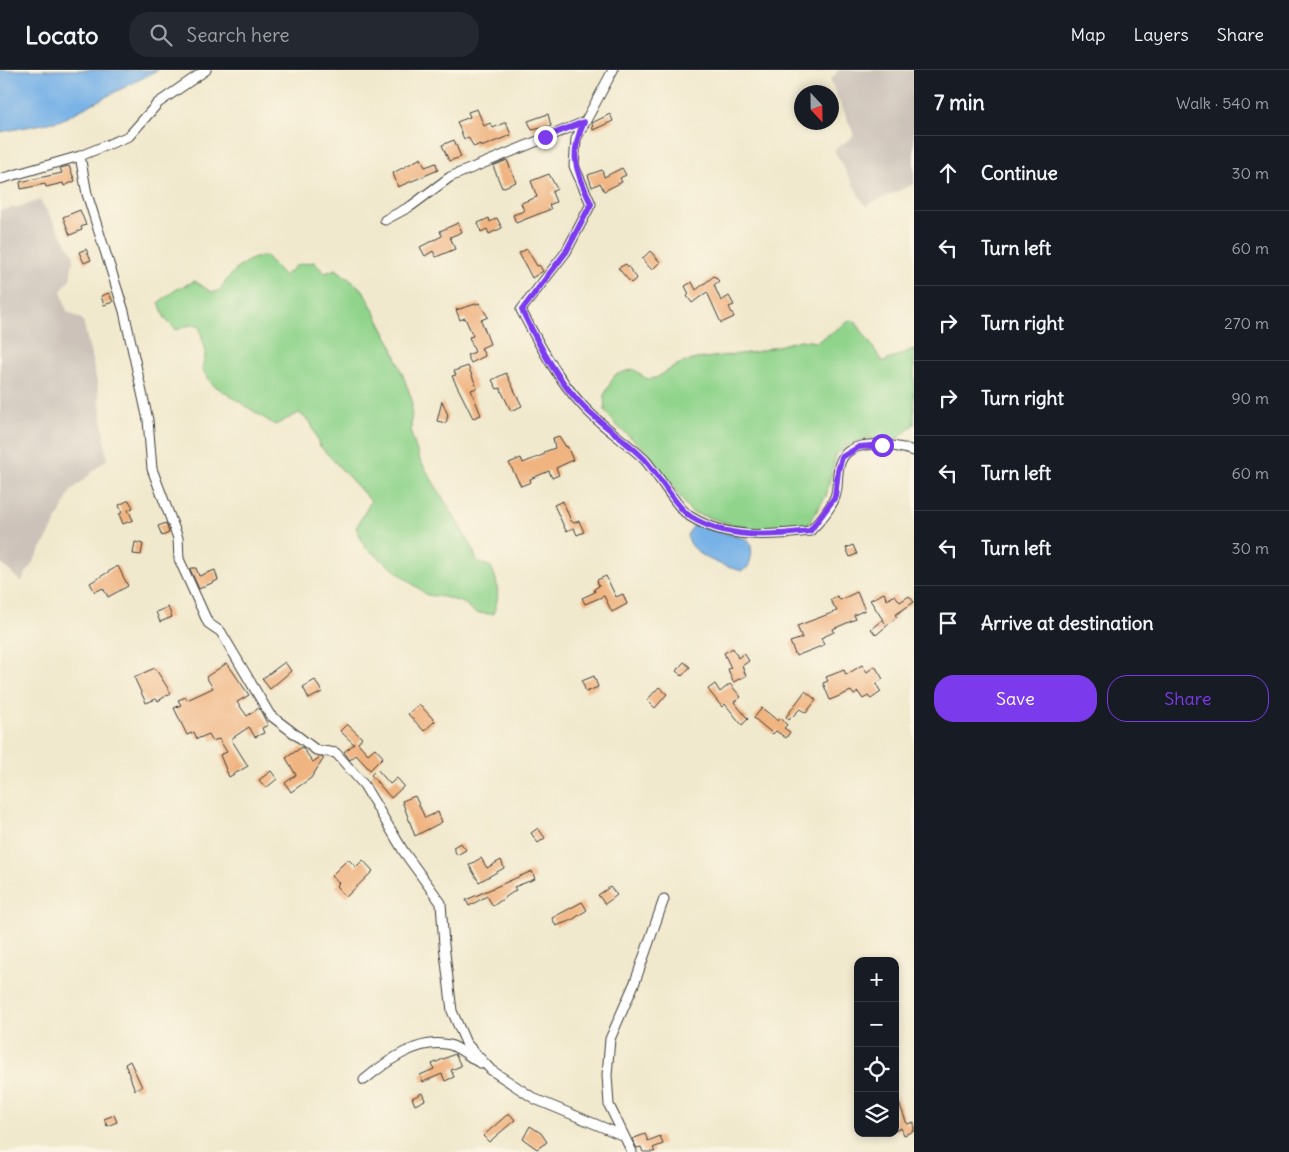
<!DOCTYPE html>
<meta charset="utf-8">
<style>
:root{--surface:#171b24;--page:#242831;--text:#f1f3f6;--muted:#9ea1a6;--line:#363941;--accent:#7c3aed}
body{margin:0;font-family:Delius,sans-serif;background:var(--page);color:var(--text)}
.controls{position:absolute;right:15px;bottom:15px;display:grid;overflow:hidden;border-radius:10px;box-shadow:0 2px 8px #0003}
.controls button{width:45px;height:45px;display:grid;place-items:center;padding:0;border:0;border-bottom:1px solid var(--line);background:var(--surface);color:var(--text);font:25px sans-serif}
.compass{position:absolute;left:794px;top:15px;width:45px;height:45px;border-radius:50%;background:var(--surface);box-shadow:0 2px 8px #0003;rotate:158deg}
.stop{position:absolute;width:15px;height:15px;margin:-11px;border:4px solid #7c3aed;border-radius:50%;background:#fff}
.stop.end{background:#7c3aed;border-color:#fff;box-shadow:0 1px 5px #0008}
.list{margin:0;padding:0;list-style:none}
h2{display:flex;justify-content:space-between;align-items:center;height:65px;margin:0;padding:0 20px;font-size:21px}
h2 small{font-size:16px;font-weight:400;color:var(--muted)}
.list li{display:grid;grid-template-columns:32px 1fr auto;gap:15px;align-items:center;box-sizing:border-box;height:75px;padding:0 20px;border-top:1px solid var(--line)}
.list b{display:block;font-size:19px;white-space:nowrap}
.list em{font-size:16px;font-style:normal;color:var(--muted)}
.actions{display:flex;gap:10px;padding:15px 20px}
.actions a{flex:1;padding:11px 0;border:1px solid var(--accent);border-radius:20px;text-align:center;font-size:18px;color:var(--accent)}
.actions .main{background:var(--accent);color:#fff}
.icon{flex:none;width:28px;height:28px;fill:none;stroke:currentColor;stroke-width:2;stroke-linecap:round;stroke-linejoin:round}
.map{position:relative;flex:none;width:914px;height:1082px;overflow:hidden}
header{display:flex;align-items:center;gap:30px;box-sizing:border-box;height:70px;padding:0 25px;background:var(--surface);border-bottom:1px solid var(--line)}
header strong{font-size:24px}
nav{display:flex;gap:28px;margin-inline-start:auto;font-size:18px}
.search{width:350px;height:45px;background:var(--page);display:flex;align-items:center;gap:12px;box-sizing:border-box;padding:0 18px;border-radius:20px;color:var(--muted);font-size:19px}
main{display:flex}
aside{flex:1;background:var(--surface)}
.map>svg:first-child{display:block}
</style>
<header>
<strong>Locato</strong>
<div class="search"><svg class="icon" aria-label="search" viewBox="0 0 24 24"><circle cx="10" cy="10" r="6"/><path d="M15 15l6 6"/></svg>Search here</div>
<nav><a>Map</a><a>Layers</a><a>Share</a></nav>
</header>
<main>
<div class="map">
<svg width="914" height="1082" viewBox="0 0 914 1082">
<rect width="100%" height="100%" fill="#fcf5e5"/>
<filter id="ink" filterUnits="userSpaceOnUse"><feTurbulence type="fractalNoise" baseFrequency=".02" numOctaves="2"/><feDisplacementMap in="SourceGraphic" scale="10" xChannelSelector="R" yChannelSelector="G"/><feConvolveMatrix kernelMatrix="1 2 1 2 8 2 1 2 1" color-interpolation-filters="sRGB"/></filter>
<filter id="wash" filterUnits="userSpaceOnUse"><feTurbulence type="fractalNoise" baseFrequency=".0096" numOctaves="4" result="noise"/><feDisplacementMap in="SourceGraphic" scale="20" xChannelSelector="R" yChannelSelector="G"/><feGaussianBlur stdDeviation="1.12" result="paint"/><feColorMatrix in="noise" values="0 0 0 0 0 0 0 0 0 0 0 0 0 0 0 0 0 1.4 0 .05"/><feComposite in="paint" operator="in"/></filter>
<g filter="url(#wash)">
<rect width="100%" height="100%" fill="#f1e9cd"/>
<path fill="#ccc2b9" d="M839 0H914V114L865 136 834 80 853 67V62L830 10Z
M40 130 74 185 70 209 61 221 67 241 83 250 97 312 107 389 71 421 48 467 21 512 0 492V140L19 137Z"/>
<path fill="#90d48c" stroke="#567854" d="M266 186 284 206 297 195 314 192 325 203 336 199 363 220 392 276 412 330 411 364 420 390 472 477 477 491 491 497C499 514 500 526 493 544L475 543 464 533 444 527 427 525 365 477 356 458 371 431 319 375 311 353 299 343 275 355 212 314 202 299 206 283 199 255H190L176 260 165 249 159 232 177 219 195 211 211 222 219 221C231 203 243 188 266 186Z
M851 250 855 251 883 292 914 279V354L895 371 868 368 853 372 836 384 826 426 807 456 753 461 691 442 649 383 616 355 605 341 604 325 615 305 633 299 647 309 656 308 679 294 696 289 756 282 800 270 817 272Z"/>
<path fill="#76b1e7" stroke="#496682" d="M0 0H158L59 51 0 62Z
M694 455 747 469C754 477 752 488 748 497L742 501C724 496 692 487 687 465Z"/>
<g id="blocks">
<path fill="#f0b481" d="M477 39 484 56 490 53 493 58 506 52 511 65 481 77 480 74 474 77 468 67 464 69 457 52 470 47 468 42Z
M548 44 551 56 532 60 528 51Z
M610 44 613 51 593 60 592 53Z
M454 70 461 87 449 91 442 75Z
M421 88 425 97 436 93 438 100 398 117 393 103Z
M507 90 516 112 502 118 493 96Z
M69 96 75 111 64 116 63 113 46 117 45 114 21 119 20 112 62 103 60 98Z
M622 98 626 105 620 108 622 112 604 121 600 113 592 117 588 105 602 100 604 107Z
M549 104 557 119 552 122 556 132 549 135 551 139 516 153 513 145 524 141 521 133 537 127 531 111Z
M80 140 86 155 81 157 82 160 70 165 63 147Z
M489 148 490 152 497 148 502 158 489 164 487 159 481 162 478 153Z
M458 153 462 162 450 167 455 179 436 187 433 181 425 186 420 177 442 166 440 161Z
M86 179 91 190 84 193 79 182Z
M527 179 537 196 539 195 543 201 532 208 519 183Z
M650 181 660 192 652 200 642 189Z
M626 194 637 208 631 213 618 198Z
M714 206 719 211 714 215 721 231 729 226 734 235 729 237 734 247 721 253 707 222 692 233 687 226 689 224 685 216 692 212 696 220Z
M109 223 113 232 104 235 101 226Z
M479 233 488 247 481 250 490 274 481 278 485 286 471 293 467 285 475 282 469 267 473 266 465 248 460 250 456 240Z
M468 296 477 318 471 320 481 345 473 348 452 306 456 305 454 301Z
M506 303 522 336 511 341 500 318 497 319 492 310Z
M442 331 448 345 446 353 437 351Z
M559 366 566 377 567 376 573 390 556 398 559 405 552 408 549 401 530 409 531 412 521 416 509 393 521 388 523 393 545 384 544 382 555 378 553 368Z
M129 430 133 438 128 440 133 450 123 454 119 444 122 443 119 435Z
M563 431 571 451 574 453 579 451 584 462 577 465 574 458 566 461 554 435Z
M166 453 169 463 162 466 158 456Z
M135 472 143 474 141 485 133 484Z
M853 475 857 484 850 487 846 478Z
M118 496 128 516 108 527 103 518 95 522 90 513Z
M192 498H196L199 506 215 500 218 510 199 519 190 499Z
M606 506 616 527 623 524 627 534 612 542 604 526 585 534 582 528 595 522 594 519 599 516 597 510Z
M857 522 865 540 854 545 856 549 833 559 834 562 821 568 824 575 796 586 790 572 802 568 797 556 837 541 830 530 837 526 840 530Z
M884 523 887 530 895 525 900 532 909 526 914 532 895 545 897 547 876 565 871 559 882 550 885 553 870 530Z
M168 537 172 547 160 552 156 542Z
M733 578 738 588 744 583 749 591 742 596 746 606 733 612 728 599 731 598 724 583Z
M285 592 291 601 270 619 262 609Z
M684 592 690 597 682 606 676 601Z
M227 593 249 625 237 632 247 646 259 638 268 655 262 658 264 663 255 667 249 657 231 669 248 696 229 707 220 685 227 682 219 669 212 671 209 664 197 669 194 662 187 665 174 638 181 635 178 630 186 627 187 630 213 618 206 607Z
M862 595 867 602 875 596 883 609 876 614 881 622 871 629 868 626 863 629 858 622 854 625 851 621 830 630 823 613 828 611 826 607 844 600 846 605Z
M155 598 171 623 158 631 156 629 146 633 134 607Z
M594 606 598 617 586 622 582 611Z
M315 610 322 622 309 629 303 617Z
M715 614 720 622 730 614 741 627 734 632 748 649 742 655 725 634 722 637 710 622 708 619Z
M659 617 667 624 655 638 647 630Z
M805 621 816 630 806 643 800 639 789 650 786 647Z
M419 634 435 651 424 661 408 644Z
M762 638 778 651 781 648 787 655 784 658 790 662 786 668 776 661 773 664 754 648Z
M347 654 362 668 358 673 368 684 375 678 383 687 370 700 356 685 350 690 344 682 354 674 340 661Z
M302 677 313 692 320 687 324 688 311 708 291 722 285 713 296 705 286 688Z
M377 699 390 714 397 708 404 716 391 728 371 705Z
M271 701 277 709 266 718 259 710Z
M415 726 425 748 438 742 442 752 415 766 402 731Z
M538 758 545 768 538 773 531 763Z
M461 773 466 780 457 785 453 777Z
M481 788 487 798 501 790 504 798 479 812 469 795Z
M348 789 356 797 363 790 373 801 346 827 336 816 339 813 331 806Z
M532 801 535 809 514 817 516 820 493 836 487 826 469 836 466 830Z
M610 817 617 825 605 834 598 825Z
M582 832 587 840 572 850 556 856 552 848Z
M455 984 461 996 451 1000 454 1007 445 1011 442 1004 423 1012 420 1005 434 999 432 994Z
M130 991 142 1017 135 1020 125 994Z
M422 1023 425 1030 415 1035 412 1028Z
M896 1025 907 1054 914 1052V1061L904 1065 901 1058 895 1061Z
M509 1043 515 1050 489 1072 483 1066Z
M114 1045 117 1052 107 1056 104 1049Z
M530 1056 541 1063 547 1072 537 1079 523 1069Z
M645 1064 648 1071 660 1066 663 1074 653 1078 655 1082H643L641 1077 637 1078 632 1069Z"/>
</g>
</g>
<g filter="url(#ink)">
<use href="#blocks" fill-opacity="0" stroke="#3c3b37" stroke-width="1"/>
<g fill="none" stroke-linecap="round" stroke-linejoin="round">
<g stroke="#3c3b37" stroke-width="11">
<path id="minor" d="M613 0 576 69 574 96 591 134 566 182 521 240C539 274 557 308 583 336 601 356 624 370 643 388 658 403 676 438 691 447 727 469 770 466 810 461 818 453 831 438 835 427 839 416 836 404 840 393 849 366 894 375 914 381
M80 86 87 124 124 241 148 350 152 399 178 468 179 489 208 553 221 562 270 645 316 680 336 683 364 715 404 782 441 833 444 875 452 941 466 973 491 1000 535 1029 624 1066
M0 109 80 86 129 66 158 33 206 0
M385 150 411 136 450 107 584 52
M364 1010C387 991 419 967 450 975 460 978 471 988 480 993
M632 1082 609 1035 607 1005 610 969 635 912 664 829"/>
</g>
<use href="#minor" stroke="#fff" stroke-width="9"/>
</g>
</g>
<g fill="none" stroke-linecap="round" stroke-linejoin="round" filter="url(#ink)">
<path stroke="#7c3aed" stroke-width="6" d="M545 67 584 52C568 87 577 101 591 134L566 182 522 240C539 275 557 311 586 339 604 356 625 370 643 388 658 403 676 438 691 447 727 469 770 466 810 461L835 427 838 401 842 387 859 377 882 375"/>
</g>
</svg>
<div class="controls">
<button>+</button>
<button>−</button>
<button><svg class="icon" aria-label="locate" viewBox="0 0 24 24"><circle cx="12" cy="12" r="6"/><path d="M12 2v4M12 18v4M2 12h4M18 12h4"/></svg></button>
<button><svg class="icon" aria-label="layers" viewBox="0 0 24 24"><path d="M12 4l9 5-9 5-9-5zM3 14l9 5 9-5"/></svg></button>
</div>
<svg class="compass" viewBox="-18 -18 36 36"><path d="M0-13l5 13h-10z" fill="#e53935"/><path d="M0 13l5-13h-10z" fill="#9ea1a6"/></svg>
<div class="stop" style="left:882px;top:375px"></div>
<div class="stop end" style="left:545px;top:67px"></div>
</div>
<aside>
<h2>7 min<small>Walk · 540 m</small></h2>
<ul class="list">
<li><svg class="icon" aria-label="ahead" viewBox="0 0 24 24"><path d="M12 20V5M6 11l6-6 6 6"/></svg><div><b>Continue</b></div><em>30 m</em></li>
<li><svg class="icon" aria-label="left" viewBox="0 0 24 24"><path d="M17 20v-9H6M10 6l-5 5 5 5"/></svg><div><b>Turn left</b></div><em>60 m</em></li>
<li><svg class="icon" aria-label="right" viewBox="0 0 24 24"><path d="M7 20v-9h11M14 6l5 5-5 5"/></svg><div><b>Turn right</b></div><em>270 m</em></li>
<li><svg class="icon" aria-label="right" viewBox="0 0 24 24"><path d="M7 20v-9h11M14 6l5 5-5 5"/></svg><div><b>Turn right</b></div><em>90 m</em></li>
<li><svg class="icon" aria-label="left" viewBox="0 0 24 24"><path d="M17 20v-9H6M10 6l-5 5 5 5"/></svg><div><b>Turn left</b></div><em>60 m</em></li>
<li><svg class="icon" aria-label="left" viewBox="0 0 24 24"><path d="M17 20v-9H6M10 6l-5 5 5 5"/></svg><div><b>Turn left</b></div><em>30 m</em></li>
<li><svg class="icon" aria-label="arrive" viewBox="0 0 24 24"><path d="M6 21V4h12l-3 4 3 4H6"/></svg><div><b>Arrive at destination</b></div></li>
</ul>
<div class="actions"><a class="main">Save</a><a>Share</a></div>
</aside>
</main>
